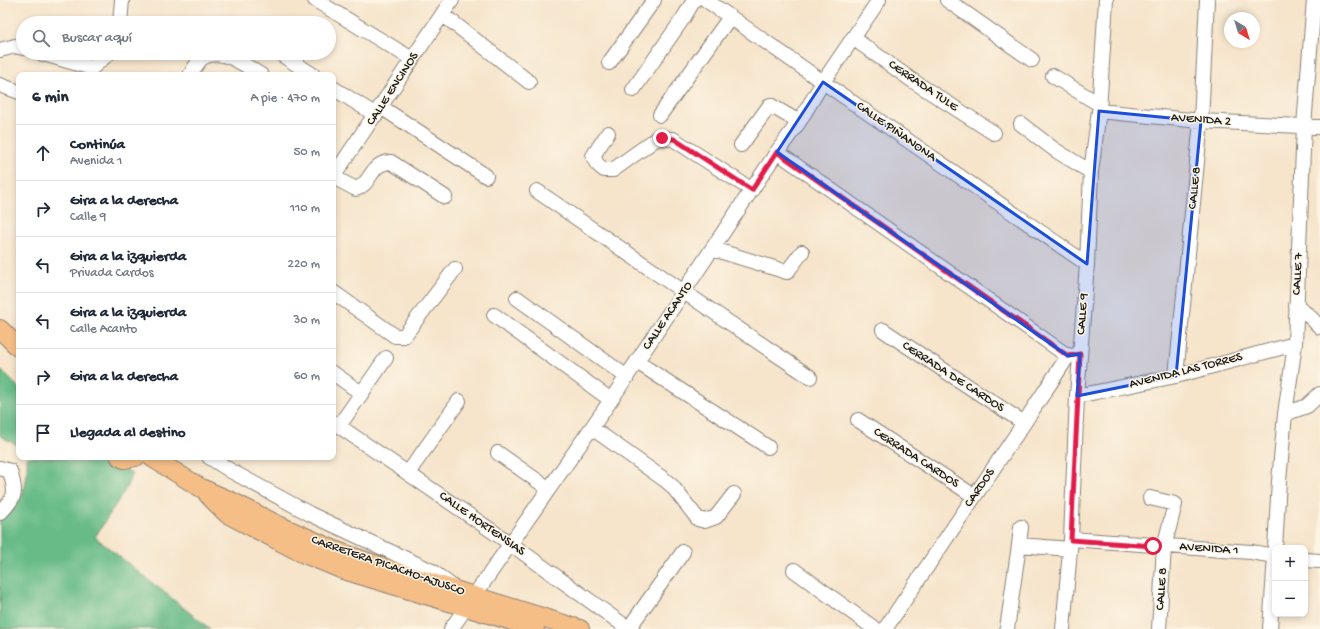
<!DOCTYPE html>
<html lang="es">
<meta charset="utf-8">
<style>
:root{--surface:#fff;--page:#f6f6f7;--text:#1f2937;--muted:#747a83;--line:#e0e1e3}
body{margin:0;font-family:"Gochi Hand",sans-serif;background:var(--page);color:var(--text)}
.controls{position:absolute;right:12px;bottom:12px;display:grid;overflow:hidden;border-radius:8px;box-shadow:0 2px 6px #0003}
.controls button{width:36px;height:36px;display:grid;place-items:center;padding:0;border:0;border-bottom:1px solid var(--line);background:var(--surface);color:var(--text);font:20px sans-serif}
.compass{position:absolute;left:1224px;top:12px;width:36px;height:36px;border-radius:50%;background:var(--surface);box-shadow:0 2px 6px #0003;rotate:142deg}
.stop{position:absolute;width:12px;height:12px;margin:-9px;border:3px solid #e11d48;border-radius:50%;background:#fff}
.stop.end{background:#e11d48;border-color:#fff;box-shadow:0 1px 4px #0008}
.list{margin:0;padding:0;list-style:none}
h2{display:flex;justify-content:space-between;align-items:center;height:52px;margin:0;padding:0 16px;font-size:17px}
h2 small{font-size:13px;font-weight:400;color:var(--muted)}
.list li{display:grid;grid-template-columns:26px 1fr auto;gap:12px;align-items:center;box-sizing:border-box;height:56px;padding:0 16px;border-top:1px solid var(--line)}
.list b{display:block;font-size:15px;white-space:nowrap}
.list p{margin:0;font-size:13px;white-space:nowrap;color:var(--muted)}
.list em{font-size:13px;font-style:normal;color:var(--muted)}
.icon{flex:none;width:22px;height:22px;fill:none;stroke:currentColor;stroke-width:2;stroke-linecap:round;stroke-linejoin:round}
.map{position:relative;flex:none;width:1320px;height:629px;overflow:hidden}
.search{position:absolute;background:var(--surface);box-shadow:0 2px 6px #0003;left:16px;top:16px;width:320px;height:44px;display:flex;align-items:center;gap:10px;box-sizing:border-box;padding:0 14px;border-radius:22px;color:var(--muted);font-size:15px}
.panel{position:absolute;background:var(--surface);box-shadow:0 2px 6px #0003;left:16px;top:72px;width:320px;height:388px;border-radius:8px}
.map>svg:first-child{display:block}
</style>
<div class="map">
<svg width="1320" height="629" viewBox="0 0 1320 629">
<rect width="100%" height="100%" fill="#fcf5e5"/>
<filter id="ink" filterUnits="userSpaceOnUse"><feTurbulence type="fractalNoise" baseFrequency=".025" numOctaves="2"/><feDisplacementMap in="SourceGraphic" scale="8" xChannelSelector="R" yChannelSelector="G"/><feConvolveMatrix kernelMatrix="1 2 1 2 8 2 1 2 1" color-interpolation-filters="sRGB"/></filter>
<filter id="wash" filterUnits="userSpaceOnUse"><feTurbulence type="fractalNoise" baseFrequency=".012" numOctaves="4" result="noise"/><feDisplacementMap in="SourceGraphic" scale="16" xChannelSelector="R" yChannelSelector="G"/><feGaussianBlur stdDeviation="0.9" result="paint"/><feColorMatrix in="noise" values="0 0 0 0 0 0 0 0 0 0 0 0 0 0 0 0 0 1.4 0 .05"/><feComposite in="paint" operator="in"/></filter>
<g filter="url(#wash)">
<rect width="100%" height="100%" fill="#f6e4cb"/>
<path fill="#68bb87" stroke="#426c52" d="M0 369 19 388V446L0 436Z
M27 457H104L132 474 125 490 95 537 210 629H0V519C24 503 28 485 27 457Z"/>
</g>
<g filter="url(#ink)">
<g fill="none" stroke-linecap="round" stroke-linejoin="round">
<g stroke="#898074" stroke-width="16">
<path id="minor" d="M315 0 412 59
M706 0 823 82 1087 264
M947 0 1032 60
M442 15 451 21 529 82
M120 23 122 0
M853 38 913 81 994 133
M0 50 15 46 23 48
M40 53 92 68 109 53
M279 53 313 75
M609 63 654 0
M190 75C193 70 197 63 201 59 221 45 244 65 261 75
M1053 76 1099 104
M0 85 19 92
M333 88 376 115
M633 90 684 17 694 0
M381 107 486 176
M1099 111 1201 121 1320 127
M660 115 730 17
M1021 124 1055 150 1091 172
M608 133 593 156 597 164 604 170H613L656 139 662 138 673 139 752 190
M741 145 770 105 799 122
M777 152 1068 356
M333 177 452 0
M333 177 356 189C373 183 369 163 391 162L445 197
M537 191 684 292 810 377
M713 249 787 272 802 252
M333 292 395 336H404L455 269
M517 298 627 377
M1296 306 1308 315 1320 327
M494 315 611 400
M883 330 1024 423
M637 362 768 447
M333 373 361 393
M1176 376 1201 121 1207 0
M1077 396 1176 376 1295 344
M1285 414 1307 406 1320 394
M858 420 974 496
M333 422 511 544 629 629
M339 426 386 358
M592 428 665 480 672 486 698 519 705 521 716 517 734 494
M498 453 549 489
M209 457 231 471 310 514 432 571 453 587
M0 468 10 471C16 493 17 496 0 513
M408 473 459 401
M1150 498 1175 504 1164 547 1159 629
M1071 539 1251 552 1275 556
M1019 545 1021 527
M1275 548 1279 481 1285 414 1295 344 1304 126 1314 0
M1305 560 1320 561
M794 570 875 629
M629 628 683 552
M451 629 611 400 777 152 799 122 823 82 879 0
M885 629 1024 423 1068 356 1077 355
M1007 629 1019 545 1070 549
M1063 629 1071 539 1077 396 1087 264 1091 172 1099 111 1106 0
M1270 629 1275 557"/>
</g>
<g stroke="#898074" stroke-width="20">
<path id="major" d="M0 329 19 348
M120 457 124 459 136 457
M151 457 201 488 233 502 278 525 337 551 394 571 580 629
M208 495 227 514 302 553 343 570 535 628"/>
</g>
<use href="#minor" stroke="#fff" stroke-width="14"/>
<use href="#major" stroke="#f6be87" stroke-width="18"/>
</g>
</g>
<g fill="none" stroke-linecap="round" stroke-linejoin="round" filter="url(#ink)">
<path stroke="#e11d48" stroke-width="5" d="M662 138 674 139 752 190 777 152 1068 356 1080 354 1071 540 1153 546"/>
</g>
<path fill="#1d4ed8" fill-opacity="0.2" stroke="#1d4ed8" stroke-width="3" stroke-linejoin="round" d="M823 82 1087 264 1099 111 1201 121 1176 376 1077 396 1080 354 1068 356 777 152Z"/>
<g text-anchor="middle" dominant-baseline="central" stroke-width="3" stroke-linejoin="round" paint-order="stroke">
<g font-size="13" fill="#1c1c1c" stroke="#fcf5e5">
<text transform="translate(923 86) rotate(34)">CERRADA TULE</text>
<text transform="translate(393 89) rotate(-57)">CALLE ENCINOS</text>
<text transform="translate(1201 120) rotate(4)">AVENIDA 2</text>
<text transform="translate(896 132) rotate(35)">CALLE PIÑANONA</text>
<text transform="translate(1195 188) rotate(-84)">CALLE 8</text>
<text transform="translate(1298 274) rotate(-87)">CALLE 7</text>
<text transform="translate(1083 314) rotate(-86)">CALLE 9</text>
<text transform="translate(668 316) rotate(-56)">CALLE ACANTO</text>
<text transform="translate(1186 371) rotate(-14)">AVENIDA LAS TORRES</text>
<text transform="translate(953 377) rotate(33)">CERRADA DE CARDOS</text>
<text transform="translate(916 458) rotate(33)">CERRADA CARDOS</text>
<text transform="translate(980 488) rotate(-56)">CARDOS</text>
<text transform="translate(482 524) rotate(35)">CALLE HORTENSIAS</text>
<text transform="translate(1209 549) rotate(4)">AVENIDA 1</text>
<text transform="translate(388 566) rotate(19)">CARRETERA PICACHO-AJUSCO</text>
<text transform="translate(1162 589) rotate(-86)">CALLE 8</text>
</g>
</g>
</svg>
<div class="controls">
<button>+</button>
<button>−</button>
</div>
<svg class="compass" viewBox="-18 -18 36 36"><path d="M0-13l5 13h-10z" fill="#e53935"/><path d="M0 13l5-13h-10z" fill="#747a83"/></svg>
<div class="stop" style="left:1153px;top:546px"></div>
<div class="stop end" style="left:662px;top:138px"></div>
<div class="search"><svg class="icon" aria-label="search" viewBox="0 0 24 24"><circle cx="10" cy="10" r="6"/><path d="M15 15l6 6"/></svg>Buscar aquí</div>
<section class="panel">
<h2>6 min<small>A pie · 470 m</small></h2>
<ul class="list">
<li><svg class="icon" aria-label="ahead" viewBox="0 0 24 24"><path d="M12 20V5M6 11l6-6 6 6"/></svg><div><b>Continúa</b><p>Avenida 1</p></div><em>50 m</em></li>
<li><svg class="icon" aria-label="right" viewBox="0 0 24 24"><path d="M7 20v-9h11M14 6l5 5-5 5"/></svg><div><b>Gira a la derecha</b><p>Calle 9</p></div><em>110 m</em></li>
<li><svg class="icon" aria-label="left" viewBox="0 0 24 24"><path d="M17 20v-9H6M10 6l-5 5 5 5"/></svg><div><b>Gira a la izquierda</b><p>Privada Cardos</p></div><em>220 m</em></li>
<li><svg class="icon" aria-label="left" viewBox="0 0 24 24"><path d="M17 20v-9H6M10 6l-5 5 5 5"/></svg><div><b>Gira a la izquierda</b><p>Calle Acanto</p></div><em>30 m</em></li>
<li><svg class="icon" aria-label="right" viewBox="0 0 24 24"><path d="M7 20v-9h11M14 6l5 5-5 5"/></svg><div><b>Gira a la derecha</b></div><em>60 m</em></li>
<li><svg class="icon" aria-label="arrive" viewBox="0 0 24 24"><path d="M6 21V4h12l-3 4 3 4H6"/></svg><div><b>Llegada al destino</b></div></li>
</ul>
</section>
</div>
